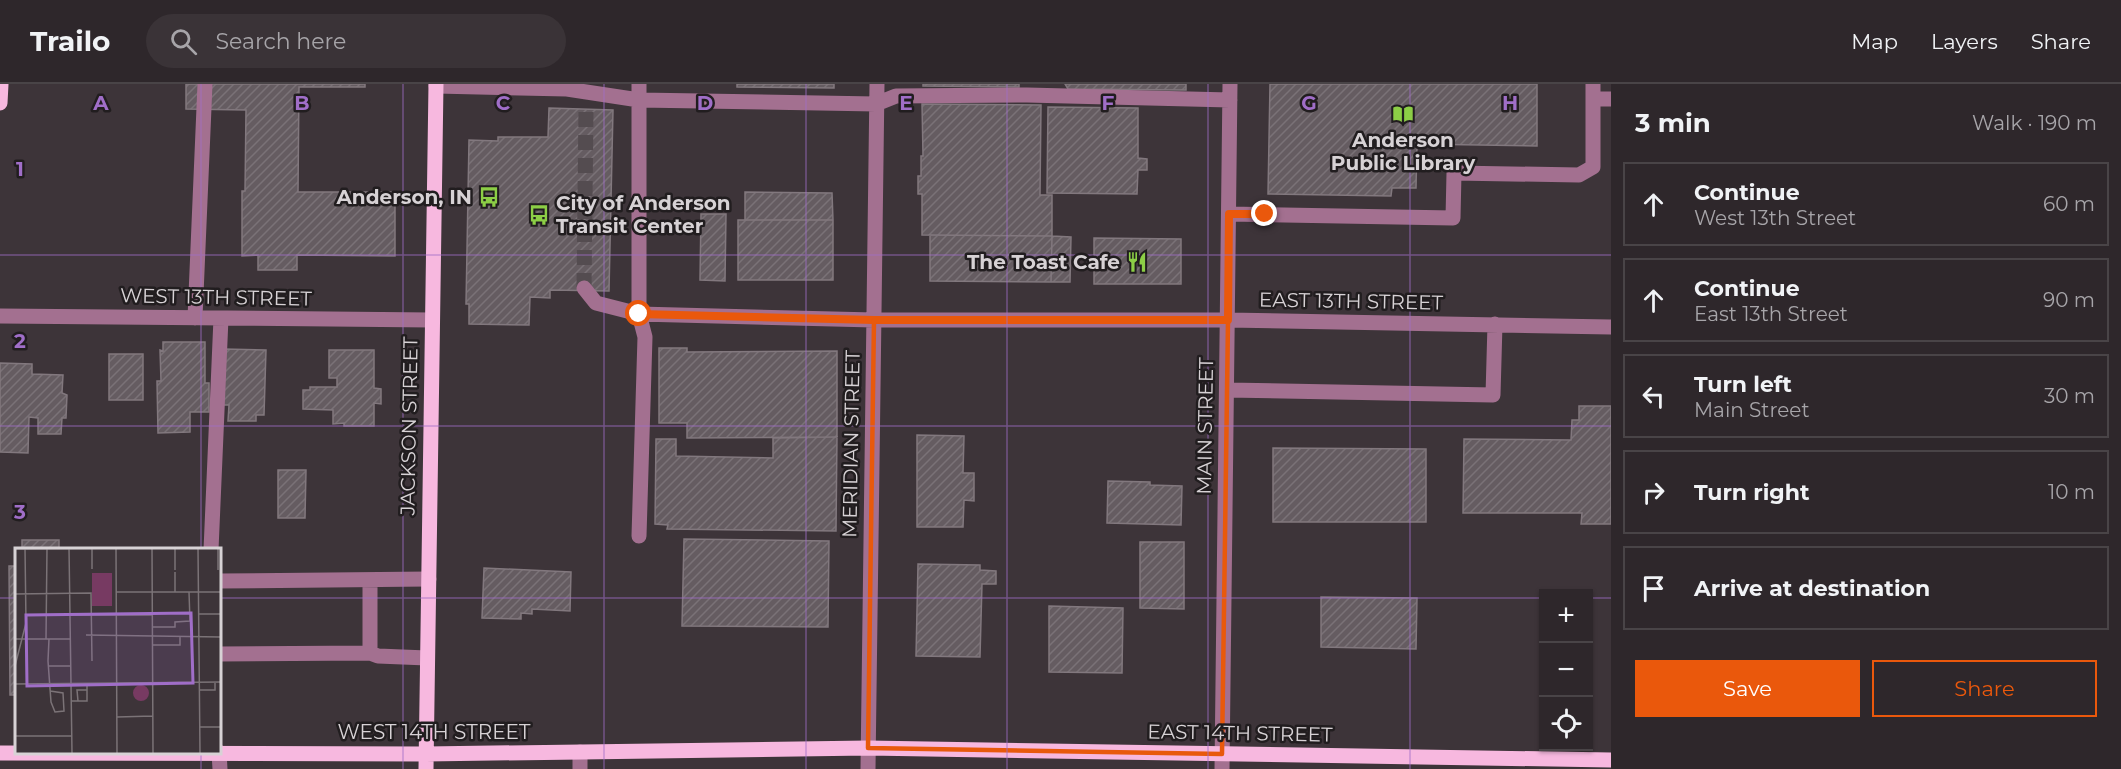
<!DOCTYPE html>
<meta charset="utf-8">
<style>
:root{--surface:#2e272b;--page:#3a3337;--text:#f1f3f6;--muted:#a7a5a9;--line:#494447;--accent:#ea580c}
body{margin:0;font-family:Montserrat,sans-serif;background:var(--page);color:var(--text)}
.controls{position:absolute;right:18px;bottom:18px;display:grid;overflow:hidden;border-radius:0px;box-shadow:0 2px 4px #0004}
.controls button{width:54px;height:54px;display:grid;place-items:center;padding:0;border:0;border-bottom:2px solid var(--line);background:var(--surface);color:var(--text);font:30px sans-serif}
.stop{position:absolute;width:18px;height:18px;margin:-14px;border:4px solid #ea580c;border-radius:50%;background:#fff}
.stop.end{background:#ea580c;border-color:#fff;box-shadow:0 2px 6px #0008}
.list{margin:0;padding:0;list-style:none}
h2{display:flex;justify-content:space-between;align-items:center;height:78px;margin:0;padding:0 24px;font-size:26px}
h2 small{font-size:20px;font-weight:400;color:var(--muted)}
.list li{display:grid;grid-template-columns:39px 1fr auto;gap:18px;align-items:center;box-sizing:border-box;height:84px;margin:0 12px 12px;padding:0 12px;border:2px solid var(--line);border-radius:0px}
.list b{display:block;font-size:22px;white-space:nowrap}
.list p{margin:0;font-size:20px;white-space:nowrap;color:var(--muted)}
.list em{font-size:20px;font-style:normal;color:var(--muted)}
.actions{display:flex;gap:12px;padding:18px 24px}
.actions a{flex:1;padding:14px 0;border:2px solid var(--accent);border-radius:0px;text-align:center;font-size:21px;color:var(--accent)}
.actions .main{background:var(--accent);color:#fff}
.icon{flex:none;width:33px;height:33px;fill:none;stroke:currentColor;stroke-width:2;stroke-linecap:round;stroke-linejoin:round}
.map{position:relative;flex:none;width:1611px;height:685px;overflow:hidden}
header{display:flex;align-items:center;gap:36px;box-sizing:border-box;height:84px;padding:0 30px;background:var(--surface);border-bottom:2px solid var(--line)}
header strong{font-size:28px}
nav{display:flex;gap:33px;margin-inline-start:auto;font-size:21px}
.search{width:420px;height:54px;background:var(--page);display:flex;align-items:center;gap:15px;box-sizing:border-box;padding:0 21px;border-radius:33px;color:var(--muted);font-size:22px}
main{display:flex}
aside{flex:1;background:var(--surface)}
.map>svg:first-child{display:block}
</style>
<header>
<strong>Trailo</strong>
<div class="search"><svg class="icon" aria-label="search" viewBox="0 0 24 24"><circle cx="10" cy="10" r="6"/><path d="M15 15l6 6"/></svg>Search here</div>
<nav><a>Map</a><a>Layers</a><a>Share</a></nav>
</header>
<main>
<div class="map">
<svg width="1611" height="685" viewBox="0 0 1611 685">
<defs>
<pattern id="building-hatch" width="6" height="6" patternUnits="userSpaceOnUse" patternTransform="scale(1.5)"><rect width="6" height="6" fill="#655c61"/><path d="M-1 1l2-2M0 6l6-6M5 7l2-2" fill="none" stroke="#7a7277"/></pattern>
</defs>
<rect width="100%" height="100%" fill="#3d3439"/>
<path fill="url(#building-hatch)" stroke="#82787e" stroke-width="1.5" d="M186 0H365V3H299L298 108H395V172L297 171V186H258V171L242 172V107H245L246 26 186 25Z
M737 0H834V4L737 3Z
M923 0H1019V3L923 2Z
M1065 0H1186V6L1068 5Z
M1270 0H1537V62L1417 60 1416 104H1392L1391 112 1268 110Z
M922 20 1041 21 1040 111H1052V152L922 151V110H918V92H921V72H923Z
M1048 23 1138 24V74L1147 75V86H1138L1137 110 1047 109Z
M549 24 613 26 609 207 550 206V214L530 213 529 241 469 240V220H466L469 56 498 57V53H548Z
M745 108 832 109 833 136H745Z
M701 130H726L725 197 700 196Z
M738 136H833V196H738Z
M930 151 1052 152 1051 198 930 197Z
M1052 152 1071 153 1070 198H1051Z
M1094 154 1181 155V200H1094Z
M163 258H205V299H209V328H190V348L158 349 157 297H161L160 266 163 267Z
M659 264H687V268L837 267V353L687 354V339H659Z
M224 265 266 266 264 331H256V337H228L229 321H220Z
M329 266H374V304L381 305V320L374 319V342H344V339L333 340V326L303 325V306H310V303H337V294H329Z
M109 270H143V316H109Z
M0 279 32 280V290L63 291 62 309 67 311 66 334H62L61 350H38V334L29 333 28 369 0 368Z
M1579 322H1611V440H1581L1582 429H1463L1464 355 1571 356 1572 336H1579Z
M917 351 964 352 963 389H974V417L964 416 963 443H917Z
M837 353 836 447 667 445 668 441 655 440 656 355H676V372L773 374V354Z
M1273 364 1426 365V438H1273Z
M278 386H306L305 434H278Z
M1108 397 1150 398V401L1182 402 1181 441 1107 439Z
M684 455 829 457 828 543 682 542Z
M22 456H59V466H22Z
M1140 458H1184V525L1140 524Z
M918 480 980 481V486L996 487V500H982L980 573 916 572Z
M9 482H16V611H10Z
M484 484 571 488 570 527 532 525V530L521 529V535L482 534Z
M1321 513 1417 514 1416 565 1321 563Z
M1049 522 1123 524 1122 589 1049 588Z"/>
<g fill="none" stroke-linecap="round" stroke-linejoin="round">
<path stroke="#544c50" stroke-width="15" stroke-dasharray="15 8" stroke-linecap="butt" d="M584 204 586 25"/>
<path stroke="#a37090" stroke-width="15" d="M436 2 567 5 639 16 876 20 896 12 1027 11 1230 16
M1593 15H1611
M1229 130 1453 134 1454 89 1579 91 1593 83V0
M584 204 596 219 639 230 874 236H1228L1611 243
M0 232 432 236
M195 234 205 0
M1227 306 1493 311 1495 240
M639 452 645 253 639 230V0
M211 466 221 234
M370 496V569L378 572 427 574
M219 497 429 495
M219 570 370 569
M219 668 220 685
M580 685V668
M868 685 877 0
M1222 685 1230 0"/>
<path stroke="#f7b8df" stroke-width="15" d="M0 19 1 0
M0 669 426 670 868 664 1611 676
M426 685 436 0"/>
</g>
<g fill="none" stroke-linecap="round" stroke-linejoin="round">
<path stroke="#ea580c" stroke-width="8" d="M639 230 874 236H1228L1229 130H1265"/>
</g>
<path fill="none" stroke="#e8590c" stroke-width="4.5" stroke-linejoin="round" d="M874 236H1228L1222 670 868 664Z"/>
<path fill="none" stroke="#a06ec8" stroke-width="1.5" stroke-opacity="0.55" d="M201 0V466M403 0V685M604 0V685M806 0V685M1007 0V685M1208 0V685M1410 0V685M0 171H1611M0 342H1611M0 514H16M219 514H1544M1588 514H1611M201 668V685"/>
<defs>
<g id="library-bare" transform="scale(1.62)"><path d="M-6-4Q-3-5.5-.7-3.5V5Q-3 3-6 4ZM6-4Q3-5.5 .7-3.5V5Q3 3 6 4Z" fill="#8cce46" stroke="#211d1f" stroke-width="2.5" paint-order="stroke"/></g>
<g id="bus-bare" transform="scale(1.62)"><path d="M-5-6H5V4H4V6H2V4H-2V6H-4V4H-5ZM-3.5-4V0h7V-4ZM-3.5 1.2v1.5H-2V1.2ZM2 1.2v1.5H3.5V1.2Z" fill="#8cce46" stroke="#211d1f" stroke-width="2.5" paint-order="stroke"/></g>
<g id="restaurant-bare" transform="scale(1.62)"><path d="M-5-6h1v4h1v-4h1v4h1v-4h1v5L-1.5 .5V6h-2V.5L-5-1ZM5-6V6H3V1.5H1.5Q1.5-4 5-6Z" fill="#8cce46" stroke="#211d1f" stroke-width="2.5" paint-order="stroke"/></g>
</defs>
<g fill-rule="evenodd">
<use href="#library-bare" x="1403" y="30"/>
<use href="#bus-bare" x="489" y="113"/>
<use href="#bus-bare" x="539" y="131"/>
<use href="#restaurant-bare" x="1137" y="178"/>
</g>
<g text-anchor="middle" dominant-baseline="central" stroke-width="5" stroke-linejoin="round" paint-order="stroke">
<g font-size="20" font-weight="bold" fill="#d7d2d5" stroke="#211d1f" text-anchor="end">
<text x="1403" y="56" text-anchor="middle">Anderson<tspan x="1403" dy="23">Public Library</tspan></text>
<text x="472" y="113">Anderson, IN</text>
<text x="556" y="119" text-anchor="start">City of Anderson<tspan x="556" dy="23">Transit Center</tspan></text>
<text x="1120" y="178">The Toast Cafe</text>
</g>
<g font-size="20" fill="#d7d2d5" stroke="#211d1f">
<text transform="translate(216 213) rotate(1)">WEST 13TH STREET</text>
<text transform="translate(1351 217) rotate(1)">EAST 13TH STREET</text>
<text transform="translate(409 342) rotate(-89)">JACKSON STREET</text>
<text transform="translate(1205 342) rotate(-89)">MAIN STREET</text>
<text transform="translate(851 360) rotate(-89)">MERIDIAN STREET</text>
<text x="434" y="648">WEST 14TH STREET</text>
<text transform="translate(1240 649) rotate(1)">EAST 14TH STREET</text>
</g>
</g>
<g transform="translate(15 464)">
<rect width="206" height="206" fill="#3d3439"/>
<path d="M77 25H97V58H77ZM118 145a8 8 0 1 1 16 0a8 8 0 1 1-16 0Z" fill="#773a62"/>
<path fill="none" stroke="#7b7377" stroke-width="1.5" d="M54 0 57 205M77 0V21M101 0 102 205M137 0 138 205M160 0V22M183 0 185 205M203 0V22M0 1 114 0M160 24V44M101 44H206M0 46 76 45 77 113M183 66H206M56 67H137M137 79H160V74L175 73 174 44M71 87 206 89M0 91H56M31 91 32 0M34 91 33 113 36 154 40 164 49 163 48 145 35 143M137 97H165V89M0 118 11 75 10 0M34 118H56M0 136 206 134M184 142H200V134M56 153H72V135M63 153 62 142H72M102 169 138 168M185 179H206M0 188H56"/>
<path fill="#a06ec8" fill-opacity="0.15" stroke="#a06ec8" stroke-width="3" d="M176 65 178 135 12 138 11 67Z"/>
<rect width="206" height="206" fill="none" stroke="#d7d2d5" stroke-width="3"/>
</g>
<g font-size="20" text-anchor="middle" font-weight="bold" fill="#a06ec8" stroke="#211d1f" stroke-width="5" stroke-linejoin="round" paint-order="stroke">
<text x="101" y="26">A</text>
<text x="302" y="26">B</text>
<text x="503" y="26">C</text>
<text x="705" y="26">D</text>
<text x="906" y="26">E</text>
<text x="1108" y="26">F</text>
<text x="1309" y="26">G</text>
<text x="1510" y="26">H</text>
<text x="20" y="92">1</text>
<text x="20" y="264">2</text>
<text x="20" y="435">3</text>
</g>
</svg>
<div class="controls">
<button>+</button>
<button>−</button>
<button><svg class="icon" aria-label="locate" viewBox="0 0 24 24"><circle cx="12" cy="12" r="6"/><path d="M12 2v4M12 18v4M2 12h4M18 12h4"/></svg></button>
</div>
<div class="stop" style="left:639px;top:230px"></div>
<div class="stop end" style="left:1265px;top:130px"></div>
</div>
<aside>
<h2>3 min<small>Walk · 190 m</small></h2>
<ul class="list">
<li><svg class="icon" aria-label="ahead" viewBox="0 0 24 24"><path d="M12 20V5M6 11l6-6 6 6"/></svg><div><b>Continue</b><p>West 13th Street</p></div><em>60 m</em></li>
<li><svg class="icon" aria-label="ahead" viewBox="0 0 24 24"><path d="M12 20V5M6 11l6-6 6 6"/></svg><div><b>Continue</b><p>East 13th Street</p></div><em>90 m</em></li>
<li><svg class="icon" aria-label="left" viewBox="0 0 24 24"><path d="M17 20v-9H6M10 6l-5 5 5 5"/></svg><div><b>Turn left</b><p>Main Street</p></div><em>30 m</em></li>
<li><svg class="icon" aria-label="right" viewBox="0 0 24 24"><path d="M7 20v-9h11M14 6l5 5-5 5"/></svg><div><b>Turn right</b></div><em>10 m</em></li>
<li><svg class="icon" aria-label="arrive" viewBox="0 0 24 24"><path d="M6 21V4h12l-3 4 3 4H6"/></svg><div><b>Arrive at destination</b></div></li>
</ul>
<div class="actions"><a class="main">Save</a><a>Share</a></div>
</aside>
</main>
